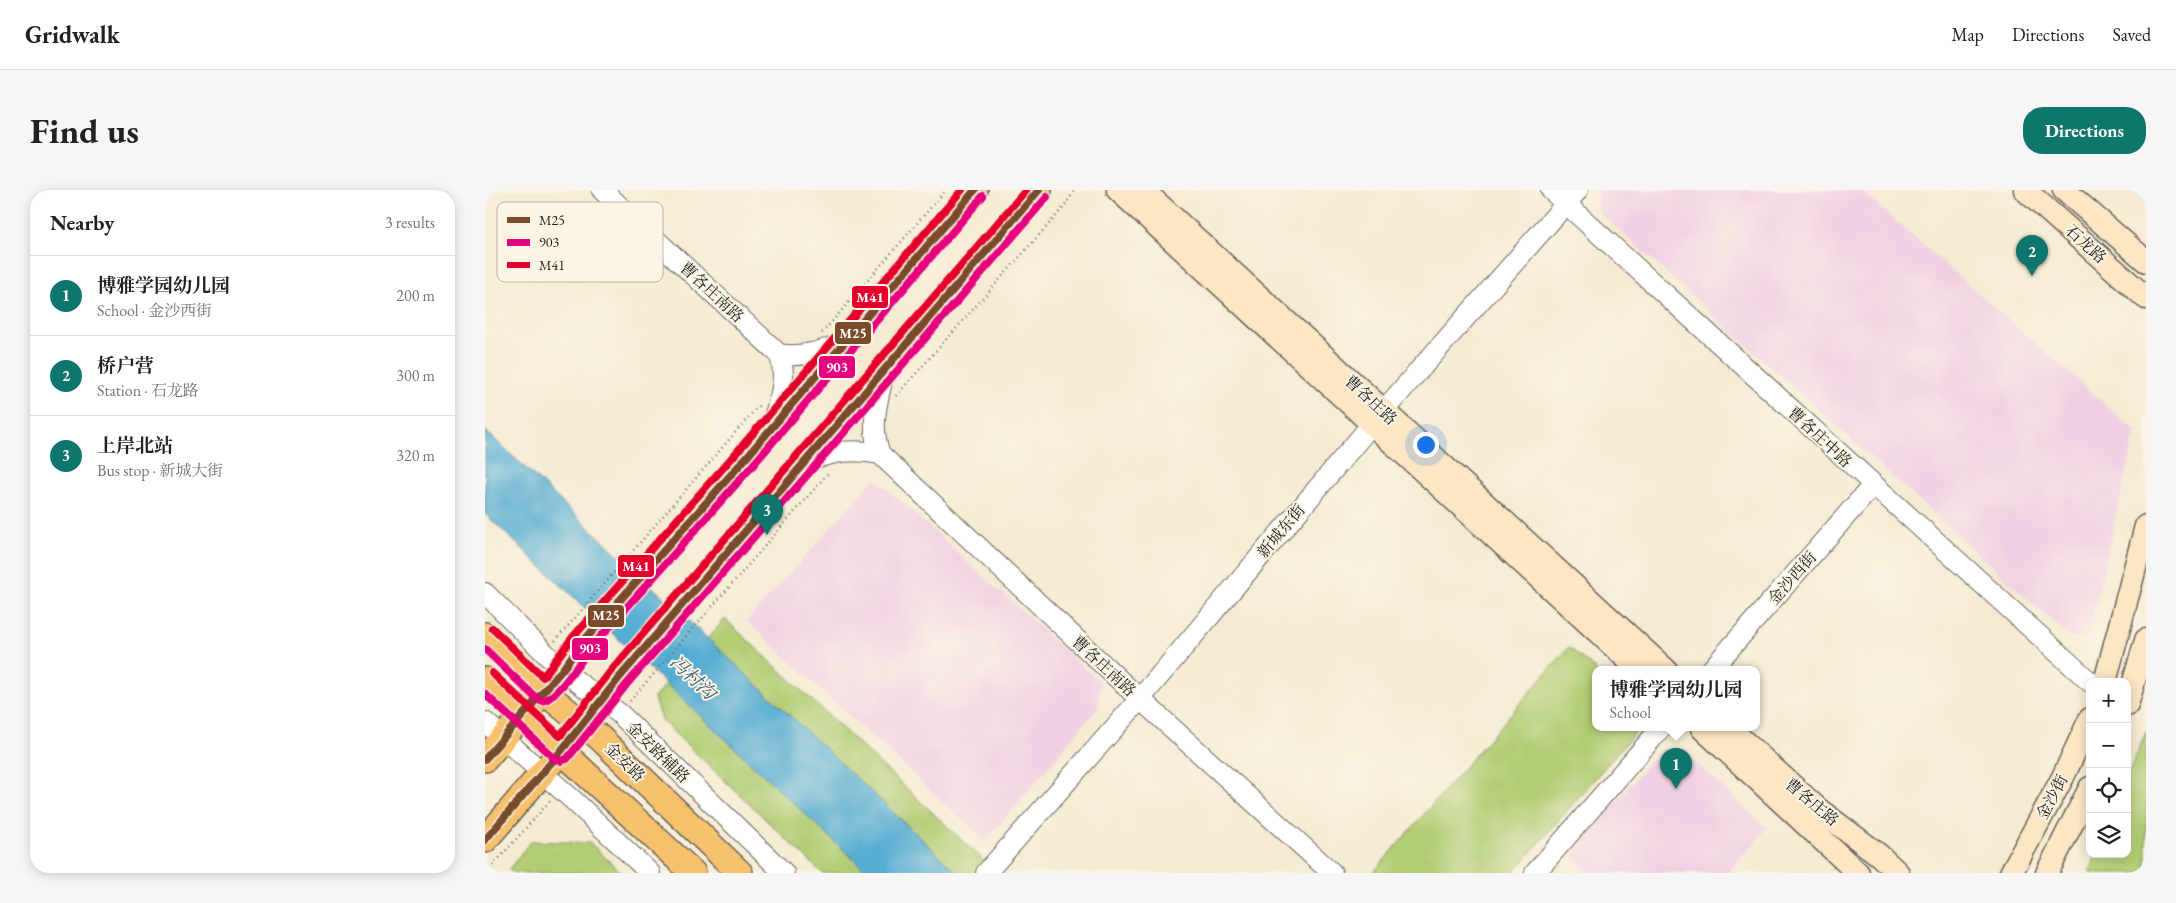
<!DOCTYPE html>
<meta charset="utf-8">
<style>
:root{--surface:#fff;--page:#f6f6f6;--text:#202124;--muted:#757577;--line:#e0e0e0;--accent:#0f766e}
body{margin:0;font-family:"EB Garamond","Noto Serif SC",serif;background:var(--page);color:var(--text)}
.controls{position:absolute;right:15px;bottom:15px;display:grid;overflow:hidden;border-radius:10px;box-shadow:0 2px 12px #0003}
.controls button{width:45px;height:45px;display:grid;place-items:center;padding:0;border:0;border-bottom:1px solid var(--line);background:var(--surface);color:var(--text);font:25px sans-serif}
.you{position:absolute;left:940px;top:254px;width:18px;height:18px;margin:-12px;border:4px solid #fff;border-radius:50%;background:#1a73e8;box-shadow:0 0 0 8px #1a73e833}
.badge{display:grid;place-items:center;width:32px;height:32px;border-radius:50%;background:var(--accent);color:#fff;font-size:16px;font-weight:700}
.pin{position:absolute;translate:-50% -41px;filter:drop-shadow(0 1px 2px #0008)}
.pin::after{content:'';position:absolute;top:26px;width:18px;height:15px;background:inherit;clip-path:polygon(0 0,100% 0,50% 100%)}
.popup{position:absolute;left:1107px;top:476px;width:168px;height:65px;box-sizing:border-box;display:grid;place-content:center;border-radius:10px;background:var(--surface);filter:drop-shadow(0 1px 4px #0005);font-size:16px;white-space:nowrap;color:var(--muted)}
.popup b{font-size:19px;color:var(--text)}
.popup::after{content:'';position:absolute;left:50%;top:100%;margin-left:-10px;border:10px solid transparent;border-top-color:var(--surface)}
.list{margin:0;padding:0;list-style:none}
h2{display:flex;justify-content:space-between;align-items:center;height:65px;margin:0;padding:0 20px;font-size:21px}
h2 small{font-size:16px;font-weight:400;color:var(--muted)}
.list li{display:grid;grid-template-columns:32px 1fr auto;gap:15px;align-items:center;box-sizing:border-box;height:80px;padding:0 20px;border-top:1px solid var(--line)}
.list b{display:block;font-size:19px;white-space:nowrap}
.list p{margin:0;font-size:16px;white-space:nowrap;color:var(--muted)}
.list em{font-size:16px;font-style:normal;color:var(--muted)}
.icon{flex:none;width:28px;height:28px;fill:none;stroke:currentColor;stroke-width:2;stroke-linecap:round;stroke-linejoin:round}
.map{position:relative;flex:none;width:1661px;height:683px;overflow:hidden;border-radius:20px}
header{display:flex;align-items:center;gap:30px;box-sizing:border-box;height:70px;padding:0 25px;background:var(--surface);border-bottom:1px solid var(--line)}
header strong{font-size:24px}
nav{display:flex;gap:28px;margin-inline-start:auto;font-size:18px}
.intro{display:flex;align-items:center;justify-content:space-between;box-sizing:border-box;height:120px;padding:0 30px}
h1{margin:0;font-size:35px}
.button{padding:12px 22px;border-radius:20px;background:var(--accent);color:#fff;font-size:18px;font-weight:700}
main{display:flex;gap:30px;padding:0 30px}
aside{flex:1;background:var(--surface);border-radius:20px;box-shadow:0 2px 12px #0003}
.map>svg:first-child{display:block}
</style>
<header>
<strong>Gridwalk</strong>
<nav><a>Map</a><a>Directions</a><a>Saved</a></nav>
</header>
<div class="intro"><h1>Find us</h1><a class="button">Directions</a></div>
<main>
<aside>
<h2>Nearby<small>3 results</small></h2>
<ul class="list">
<li><span class="badge">1</span><div><b>博雅学园幼儿园</b><p>School · 金沙西街</p></div><em>200 m</em></li>
<li><span class="badge">2</span><div><b>桥户营</b><p>Station · 石龙路</p></div><em>300 m</em></li>
<li><span class="badge">3</span><div><b>上岸北站</b><p>Bus stop · 新城大街</p></div><em>320 m</em></li>
</ul>
</aside>
<div class="map">
<svg width="1661" height="683" viewBox="0 0 1661 683">
<rect width="100%" height="100%" fill="#fcf5e5"/>
<filter id="ink" filterUnits="userSpaceOnUse"><feTurbulence type="fractalNoise" baseFrequency=".02" numOctaves="2"/><feDisplacementMap in="SourceGraphic" scale="10" xChannelSelector="R" yChannelSelector="G"/><feConvolveMatrix kernelMatrix="1 2 1 2 8 2 1 2 1" color-interpolation-filters="sRGB"/></filter>
<filter id="wash" filterUnits="userSpaceOnUse"><feTurbulence type="fractalNoise" baseFrequency=".0096" numOctaves="4" result="noise"/><feDisplacementMap in="SourceGraphic" scale="20" xChannelSelector="R" yChannelSelector="G"/><feGaussianBlur stdDeviation="1.12" result="paint"/><feColorMatrix in="noise" values="0 0 0 0 0 0 0 0 0 0 0 0 0 0 0 0 0 1.4 0 .05"/><feComposite in="paint" operator="in"/></filter>
<g filter="url(#wash)">
<rect width="100%" height="100%" fill="#f4ebd2"/>
<path fill="#f1d0e3" d="M1111 0H1375L1651 241 1603 445 1587 449 1113 21Z
M390 288 615 492 613 518 500 651 262 431Z
M1177 558 1198 561 1282 638 1243 683H1104L1085 665Z"/>
<path fill="#b1cc72" stroke="#667447" d="M240 429 512 683H337L176 530 169 508Z
M1084 457 1111 480V538H1154L1028 683H888Z
M1661 542V683H1605L1611 664H1642V588Z
M46 651 105 653 137 683H29L24 679Z"/>
<path fill="#56add3" stroke="#396478" d="M0 240 473 683H383L0 324Z"/>
</g>
<g filter="url(#ink)">
<g fill="none" stroke-linecap="round" stroke-linejoin="round">
<g stroke="#68645c" stroke-width="22">
<path id="tertiary" d="M117 0 294 164C303 187 295 210 287 233
M1066 0 1605 492
M294 164C317 168 339 161 360 152
M400 180C393 208 384 236 395 264L644 499 847 683
M324 270C348 262 369 258 395 264
M0 403 77 480 135 524 299 683
M1226 480 1388 295
M0 532 88 610 165 683
M501 683 655 509 886 235 1093 0
M1050 683 1176 538"/>
</g>
<g stroke="#68645c" stroke-width="25">
<path id="secondary" d="M633 0 1154 480
M658 0 1181 480
M1540 0 1661 108
M1579 0 1661 71
M1620 492 1661 336
M1642 515 1661 450
M1217 538 1373 683
M1244 538 1333 619 1394 665 1413 683
M1526 683 1578 587 1605 529
M1562 683 1605 598"/>
</g>
<g stroke="#68645c" stroke-width="28">
<path id="primary" d="M0 445 58 501 115 548 255 683
M0 490 208 683
M0 569 77 480 96 454 165 374 260 269 490 0
M0 650 76 561 134 488 554 0"/>
</g>
<path stroke="#68645c" stroke-width="2.5" stroke-dasharray="1 4" stroke-linecap="butt" d="M337 143 461 0
M411 206 579 17 590 0
M70 451 274 215
M145 511 345 281
M1 683 65 611"/>
<use href="#tertiary" stroke="#fff" stroke-width="20"/>
<use href="#secondary" stroke="#fce6c4" stroke-width="22"/>
<use href="#primary" stroke="#f7c06c" stroke-width="25"/>
<g stroke="#fcf5e5" stroke-width="11">
<path id="bus-1" d="M0 569 77 480 96 454 260 269 490 0
M0 650 76 561 134 488 554 0"/>
</g>
<g stroke="#fcf5e5" stroke-width="11">
<path id="bus-2" d="M0 459 52 509 58 511C73 507 94 473 104 460L268 275 498 6
M0 504 70 569 76 571 82 569 142 494 562 7"/>
</g>
<g stroke="#fcf5e5" stroke-width="11">
<path id="bus-3" d="M7 438 58 487 88 447 252 262 477 0
M7 483 75 546 126 481 541 0"/>
</g>
<use href="#bus-1" stroke="#7a4b2a" stroke-width="8"/>
<use href="#bus-2" stroke="#e5007d" stroke-width="8"/>
<use href="#bus-3" stroke="#e4002b" stroke-width="8"/>
</g>
</g>
<g text-anchor="middle" dominant-baseline="central" stroke-width="4" stroke-linejoin="round" paint-order="stroke">
<g font-size="16" fill="#1c1c1c" stroke="#fcf5e5">
<text transform="translate(1601 54) rotate(42)">石龙路</text>
<text transform="translate(227 102) rotate(43)">曹各庄南路</text>
<text transform="translate(886 210) rotate(43)">曹各庄路</text>
<text transform="translate(1335 247) rotate(43)">曹各庄中路</text>
<text transform="translate(796 341) rotate(-50)">新城东街</text>
<text transform="translate(1307 388) rotate(-49)">金沙西街</text>
<text transform="translate(619 476) rotate(43)">曹各庄南路</text>
<text transform="translate(173 562) rotate(44)">金安路辅路</text>
<text transform="translate(140 572) rotate(44)">金安路</text>
<text transform="translate(1567 607) rotate(-62)">金沙街</text>
<text transform="translate(1327 612) rotate(40)">曹各庄路</text>
</g>
<g font-size="18" font-style="italic" fill="#365d6e" stroke="#fcf5e5">
<text transform="translate(208 487) rotate(43)">冯村沟</text>
</g>
</g>
<rect x="12" y="12" width="166" height="80" rx="8" fill="#fcf5e5" stroke="#b9b4a9" stroke-width="1"/>
<rect x="22" y="27" width="23" height="6" fill="#7a4b2a"/>
<rect x="22" y="49" width="23" height="7" fill="#e5007d"/>
<rect x="22" y="72" width="23" height="6" fill="#e4002b"/>
<g font-size="14" fill="#1c1c1c">
<text x="54" y="35">M25</text>
<text x="54" y="57">903</text>
<text x="54" y="80">M41</text>
</g>
<g stroke="#fcf5e5" stroke-width="2">
<rect x="366" y="95" width="38" height="24" rx="5" fill="#e4002b"/>
<rect x="349" y="131" width="38" height="24" rx="5" fill="#7a4b2a"/>
<rect x="333" y="165" width="38" height="24" rx="5" fill="#e5007d"/>
<rect x="132" y="364" width="38" height="24" rx="5" fill="#e4002b"/>
<rect x="102" y="414" width="38" height="24" rx="5" fill="#7a4b2a"/>
<rect x="86" y="447" width="38" height="24" rx="5" fill="#e5007d"/>
</g>
<g font-size="14" text-anchor="middle" font-weight="bold" fill="#fff">
<text x="385" y="112">M41</text>
<text x="368" y="148">M25</text>
<text x="352" y="182">903</text>
<text x="151" y="381">M41</text>
<text x="121" y="430">M25</text>
<text x="105" y="463">903</text>
</g>
</svg>
<div class="controls">
<button>+</button>
<button>−</button>
<button><svg class="icon" aria-label="locate" viewBox="0 0 24 24"><circle cx="12" cy="12" r="6"/><path d="M12 2v4M12 18v4M2 12h4M18 12h4"/></svg></button>
<button><svg class="icon" aria-label="layers" viewBox="0 0 24 24"><path d="M12 4l9 5-9 5-9-5zM3 14l9 5 9-5"/></svg></button>
</div>
<div class="you"></div>
<div class="pin badge" style="left:1191px;top:599px">1</div>
<div class="popup"><b>博雅学园幼儿园</b>School</div>
<div class="pin badge" style="left:1547px;top:86px">2</div>
<div class="pin badge" style="left:282px;top:345px">3</div>
</div>
</main>
